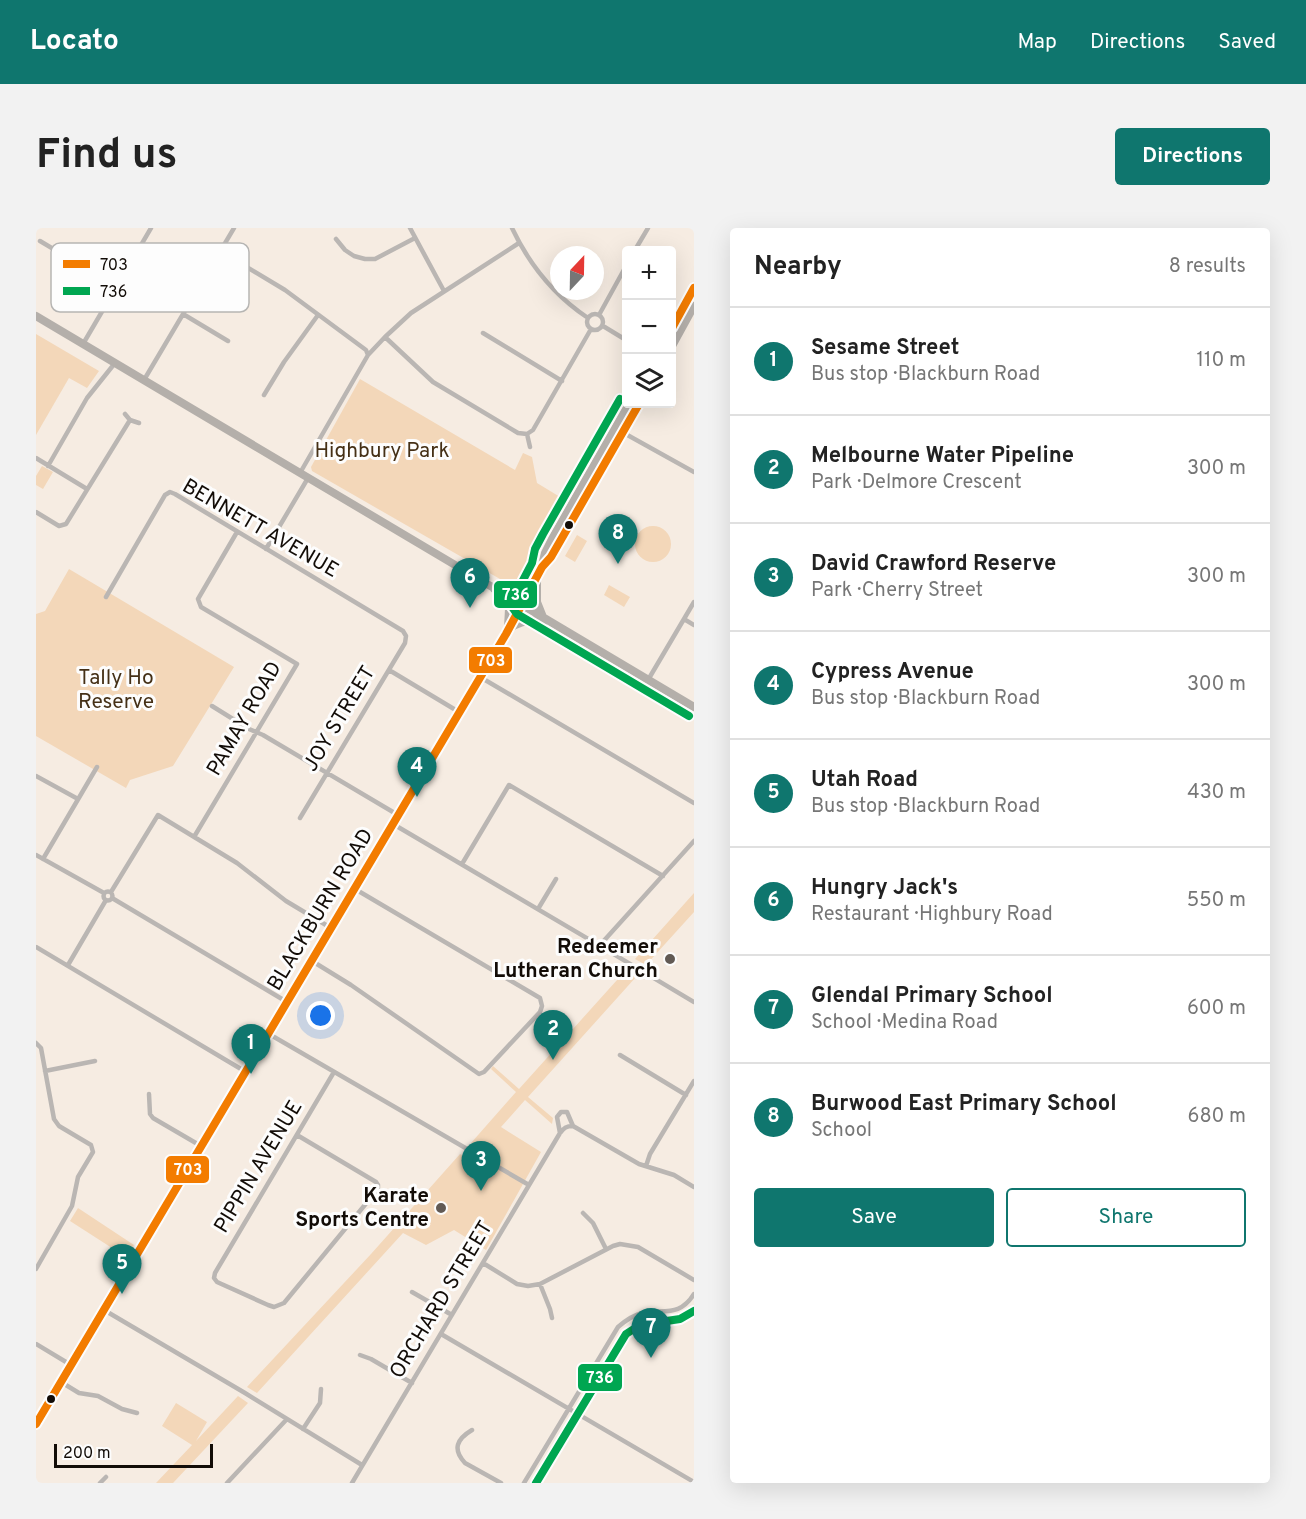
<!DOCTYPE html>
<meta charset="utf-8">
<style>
:root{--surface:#fff;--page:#f2f2f2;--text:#222;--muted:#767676;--line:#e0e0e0;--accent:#0f766e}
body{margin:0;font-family:Overpass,sans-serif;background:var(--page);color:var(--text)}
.controls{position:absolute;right:18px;top:18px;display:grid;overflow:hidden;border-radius:6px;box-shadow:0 6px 24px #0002}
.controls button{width:54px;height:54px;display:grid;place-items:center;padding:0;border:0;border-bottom:2px solid var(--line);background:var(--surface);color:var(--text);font:30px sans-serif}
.compass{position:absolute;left:514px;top:18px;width:54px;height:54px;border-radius:50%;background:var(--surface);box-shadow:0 6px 24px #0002;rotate:22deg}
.scale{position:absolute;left:18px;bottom:15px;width:159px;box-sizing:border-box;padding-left:6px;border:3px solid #120c07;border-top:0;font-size:16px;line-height:21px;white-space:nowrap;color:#120c07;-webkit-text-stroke:4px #fdfdfd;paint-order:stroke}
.you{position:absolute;left:285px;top:788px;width:21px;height:21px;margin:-15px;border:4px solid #fff;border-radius:50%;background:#1a73e8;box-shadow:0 0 0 9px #1a73e833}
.badge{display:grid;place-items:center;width:39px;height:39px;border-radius:50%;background:var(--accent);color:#fff;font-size:20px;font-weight:700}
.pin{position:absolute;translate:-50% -50px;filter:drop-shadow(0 2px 3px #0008)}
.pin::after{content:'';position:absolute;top:32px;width:21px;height:18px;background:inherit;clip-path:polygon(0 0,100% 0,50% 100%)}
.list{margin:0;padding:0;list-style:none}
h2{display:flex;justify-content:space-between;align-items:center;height:78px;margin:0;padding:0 24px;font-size:26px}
h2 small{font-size:20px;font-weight:400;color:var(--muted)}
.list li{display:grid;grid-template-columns:39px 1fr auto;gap:18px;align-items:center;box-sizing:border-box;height:108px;padding:0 24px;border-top:2px solid var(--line)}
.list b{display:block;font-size:22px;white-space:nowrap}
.list p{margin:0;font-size:20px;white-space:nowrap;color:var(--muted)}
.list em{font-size:20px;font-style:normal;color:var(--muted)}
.actions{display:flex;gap:12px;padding:18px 24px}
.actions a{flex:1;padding:14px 0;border:2px solid var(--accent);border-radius:6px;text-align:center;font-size:21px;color:var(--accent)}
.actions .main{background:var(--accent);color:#fff}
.icon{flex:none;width:33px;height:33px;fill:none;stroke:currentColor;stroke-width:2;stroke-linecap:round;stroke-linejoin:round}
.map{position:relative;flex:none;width:658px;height:1255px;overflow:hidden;border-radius:6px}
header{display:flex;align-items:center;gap:36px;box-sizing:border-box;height:84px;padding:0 30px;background:var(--accent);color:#fff}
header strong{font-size:28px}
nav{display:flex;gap:33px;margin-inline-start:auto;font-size:21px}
.intro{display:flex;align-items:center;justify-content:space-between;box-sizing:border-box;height:144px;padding:0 36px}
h1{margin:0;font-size:42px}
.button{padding:15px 27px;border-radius:6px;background:var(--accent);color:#fff;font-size:21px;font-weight:700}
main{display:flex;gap:36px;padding:0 36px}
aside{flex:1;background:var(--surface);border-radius:6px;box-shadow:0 6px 24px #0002}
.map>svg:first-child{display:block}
</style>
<header>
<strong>Locato</strong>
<nav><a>Map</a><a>Directions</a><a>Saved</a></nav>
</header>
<div class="intro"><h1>Find us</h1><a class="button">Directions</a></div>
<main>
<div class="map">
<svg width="658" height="1255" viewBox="0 0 658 1255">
<rect width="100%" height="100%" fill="#f6ece2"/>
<path fill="#f3d7b9" d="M0 106 63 143 51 160 33 150 0 207Z
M324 151 479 242 487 225 496 229 501 255 529 272 483 352 474 353 464 351 276 243 275 239Z
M6 238 17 244 7 261 0 257V248Z
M599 316a18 18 0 1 1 36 0a18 18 0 1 1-36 0Z
M541 307 551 313 539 334 529 328Z
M33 341 198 439 137 538 94 552 90 560 0 508V386L9 383Z
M573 357 594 369 588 379 568 367Z
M658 665V684L610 737 599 731Z
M590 742 600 749 492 869 517 890 516 896 489 872 465 899 505 924 450 1022 418 1002 390 1017 367 1005 221 1165 211 1159 335 1026 424 926 435 932 445 921 435 915 480 864 455 841 457 838 483 861Z
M42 980 98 1017 90 1029 34 993Z
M202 1168 212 1175 137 1255H120L156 1217 126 1198 140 1175 171 1194 160 1213Z"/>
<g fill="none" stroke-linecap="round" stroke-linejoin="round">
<path stroke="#bab6b3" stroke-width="4.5" d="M374 0 408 63
M476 0C493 36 519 68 552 90
M300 11 309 22 318 28 329 31H339L379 10
M4 13 81 59
M599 22 612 0
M184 23 249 62 330 122 332 127
M551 94a8 8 0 1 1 16 0a8 8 0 1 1-16 0Z
M147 86 192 113
M563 87 590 38
M567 98 590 112
M447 105 526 153
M349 109 397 154 482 205 491 206 497 202 555 101
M47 116 115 0
M108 152 198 0
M228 167 248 134 282 87
M89 186 94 192 103 195
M586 204 658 244
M491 206 494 219
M0 230 51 261
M12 238 51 170 79 135
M264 245 332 127 349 109 375 85 483 15
M0 284 23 298 30 296 94 192
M230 321 272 250
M70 369 129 267 134 264 139 266 367 403 370 408 369 415 264 590
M648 391 658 397
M353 442 423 484
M444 449 658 575
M612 452 658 374
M176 478 213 501 227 507 362 587
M0 548 42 571
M357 596C458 655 558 714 658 774
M158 609 261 436 165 379 162 371 201 304
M0 627 68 665
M7 631 61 539
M426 636 473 557 627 648
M67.5 668a4.5 4.5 0 1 1 9 0a4.5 4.5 0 1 1-9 0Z
M75 664 122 587 201 635 250 673 295 700
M76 670 251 774
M502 681 520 651
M564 717 658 613
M0 719 210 844
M276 733 315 757 443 846 448 844 504 784 506 778 504 770 319 661
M32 737 70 672
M233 806 493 957
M0 815 5 820 18 891 23 898 55 917 57 924 42 949 36 978 0 1041
M584 827 650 867
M9 843 59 833
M113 866 114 886 117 890 165 918
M537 898 603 936 638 947 658 959
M524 905 521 889 525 884H531L537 898
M261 907 340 954 342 957V961L248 1075 238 1079 232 1077 181 1054 178 1050 179 1045 298 844
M610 938 614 926 658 853
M547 985 557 995 570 1021
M447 1035 481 1056 492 1058 504 1056 577 1018 584 1016 602 1019 658 1052
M504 1056 514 1081 516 1090
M376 1064 416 1087
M68 1082 209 1165 326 1237
M405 1106 658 1254
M0 1116 35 1137
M324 1127 335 1131 376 1155
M25 1154 43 1165 62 1168 86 1181 101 1185
M267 1201 284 1175 285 1161
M436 1202C421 1211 416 1221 429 1235L465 1255
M64 1255 70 1249
M191 1255 251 1191
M316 1255 524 905C528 900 530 898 537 898
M488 1255 582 1099C590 1092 597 1087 607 1085 628 1081 644 1089 658 1066"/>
<path stroke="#b4afaa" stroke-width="8" d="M0 88 658 479
M636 100 658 60
M636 118 658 78
M506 338 509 325 516 311 593 176
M501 351V374L507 389
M458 361C474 356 482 363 497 355
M469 367 473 381 472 399
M473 401C484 393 496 391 509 393
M0 1196 470 406 506 339 515 329 603 176"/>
<g stroke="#fdfdfd" stroke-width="12">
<path id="bus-1" d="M636 100 658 60
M0 1196 470 406 506 339 515 329 603 176"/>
</g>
<g stroke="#fdfdfd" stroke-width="12">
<path id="bus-2" d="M584 171 507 306 499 321 496 335 476 373V379L481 386 653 488
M500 1255 590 1106 604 1097 644 1091 658 1083"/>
</g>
<use href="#bus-1" stroke="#f37c00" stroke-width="8"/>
<use href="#bus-2" stroke="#00a651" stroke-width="8"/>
</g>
<g fill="#120c07" stroke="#fdfdfd" stroke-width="2">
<circle cx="533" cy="297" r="5"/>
<circle cx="15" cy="1171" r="5"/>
</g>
<g fill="#625a54" stroke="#fdfdfd" stroke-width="2">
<circle cx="634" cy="731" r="6"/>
<circle cx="405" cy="980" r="6"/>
</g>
<g text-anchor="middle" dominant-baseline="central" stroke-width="6" stroke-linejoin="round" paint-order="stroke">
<g font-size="21" fill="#453016" stroke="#fdfdfd">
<text x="346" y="223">Highbury Park</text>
<text x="80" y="450">Tally Ho<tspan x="80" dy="24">Reserve</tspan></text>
</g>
<g font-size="21" fill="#120c07" stroke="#fdfdfd">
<text transform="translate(224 301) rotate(30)">BENNETT AVENUE</text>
<text transform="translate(209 491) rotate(-60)">PAMAY ROAD</text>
<text transform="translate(304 491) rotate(-59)">JOY STREET</text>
<text transform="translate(285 682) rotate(-59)">BLACKBURN ROAD</text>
<text transform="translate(223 939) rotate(-59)">PIPPIN AVENUE</text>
<text transform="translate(406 1072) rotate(-59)">ORCHARD STREET</text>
</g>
<g font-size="21" font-weight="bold" fill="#120c07" stroke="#fdfdfd" text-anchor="end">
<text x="622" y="719">Redeemer<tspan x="622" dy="24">Lutheran Church</tspan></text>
<text x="393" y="968">Karate<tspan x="393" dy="24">Sports Centre</tspan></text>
</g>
</g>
<rect x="15" y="15" width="198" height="69" rx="9" fill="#fdfdfd" stroke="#b6b5b3" stroke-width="1.5"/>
<rect x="27" y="32" width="27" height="8" fill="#f37c00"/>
<rect x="27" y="59" width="27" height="8" fill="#00a651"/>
<g font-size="16" fill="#120c07">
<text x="64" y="42">703</text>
<text x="64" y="69">736</text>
</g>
<g stroke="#fdfdfd" stroke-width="2">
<rect x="457" y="352" width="45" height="29" rx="6" fill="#00a651"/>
<rect x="432" y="418" width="45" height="28" rx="6" fill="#f37c00"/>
<rect x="129" y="927" width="45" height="29" rx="6" fill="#f37c00"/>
<rect x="541" y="1135" width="46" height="29" rx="6" fill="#00a651"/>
</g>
<g font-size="16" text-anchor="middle" font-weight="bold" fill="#fff">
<text x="480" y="372">736</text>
<text x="455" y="438">703</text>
<text x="152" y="947">703</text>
<text x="564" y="1155">736</text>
</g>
</svg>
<div class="controls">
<button>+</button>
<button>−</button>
<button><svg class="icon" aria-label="layers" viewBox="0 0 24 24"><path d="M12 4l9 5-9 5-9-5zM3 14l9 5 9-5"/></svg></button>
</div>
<svg class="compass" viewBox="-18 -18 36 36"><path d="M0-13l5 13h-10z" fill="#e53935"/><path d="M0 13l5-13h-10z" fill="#767676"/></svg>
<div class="scale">200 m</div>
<div class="you"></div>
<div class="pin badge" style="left:215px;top:846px">1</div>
<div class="pin badge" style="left:517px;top:832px">2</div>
<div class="pin badge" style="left:445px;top:963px">3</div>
<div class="pin badge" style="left:381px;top:569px">4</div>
<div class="pin badge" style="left:86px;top:1066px">5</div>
<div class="pin badge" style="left:434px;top:380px">6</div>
<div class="pin badge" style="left:615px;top:1130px">7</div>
<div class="pin badge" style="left:582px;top:336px">8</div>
</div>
<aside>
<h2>Nearby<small>8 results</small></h2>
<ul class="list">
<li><span class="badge">1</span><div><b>Sesame Street</b><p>Bus stop · Blackburn Road</p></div><em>110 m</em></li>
<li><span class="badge">2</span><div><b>Melbourne Water Pipeline</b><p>Park · Delmore Crescent</p></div><em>300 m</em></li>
<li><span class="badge">3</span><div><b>David Crawford Reserve</b><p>Park · Cherry Street</p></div><em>300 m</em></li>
<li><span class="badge">4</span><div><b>Cypress Avenue</b><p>Bus stop · Blackburn Road</p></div><em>300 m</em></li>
<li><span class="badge">5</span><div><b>Utah Road</b><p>Bus stop · Blackburn Road</p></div><em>430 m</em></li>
<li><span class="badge">6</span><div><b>Hungry Jack's</b><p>Restaurant · Highbury Road</p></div><em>550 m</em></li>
<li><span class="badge">7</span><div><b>Glendal Primary School</b><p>School · Medina Road</p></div><em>600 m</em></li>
<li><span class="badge">8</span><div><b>Burwood East Primary School</b><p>School</p></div><em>680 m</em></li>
</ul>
<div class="actions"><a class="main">Save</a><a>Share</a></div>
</aside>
</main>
